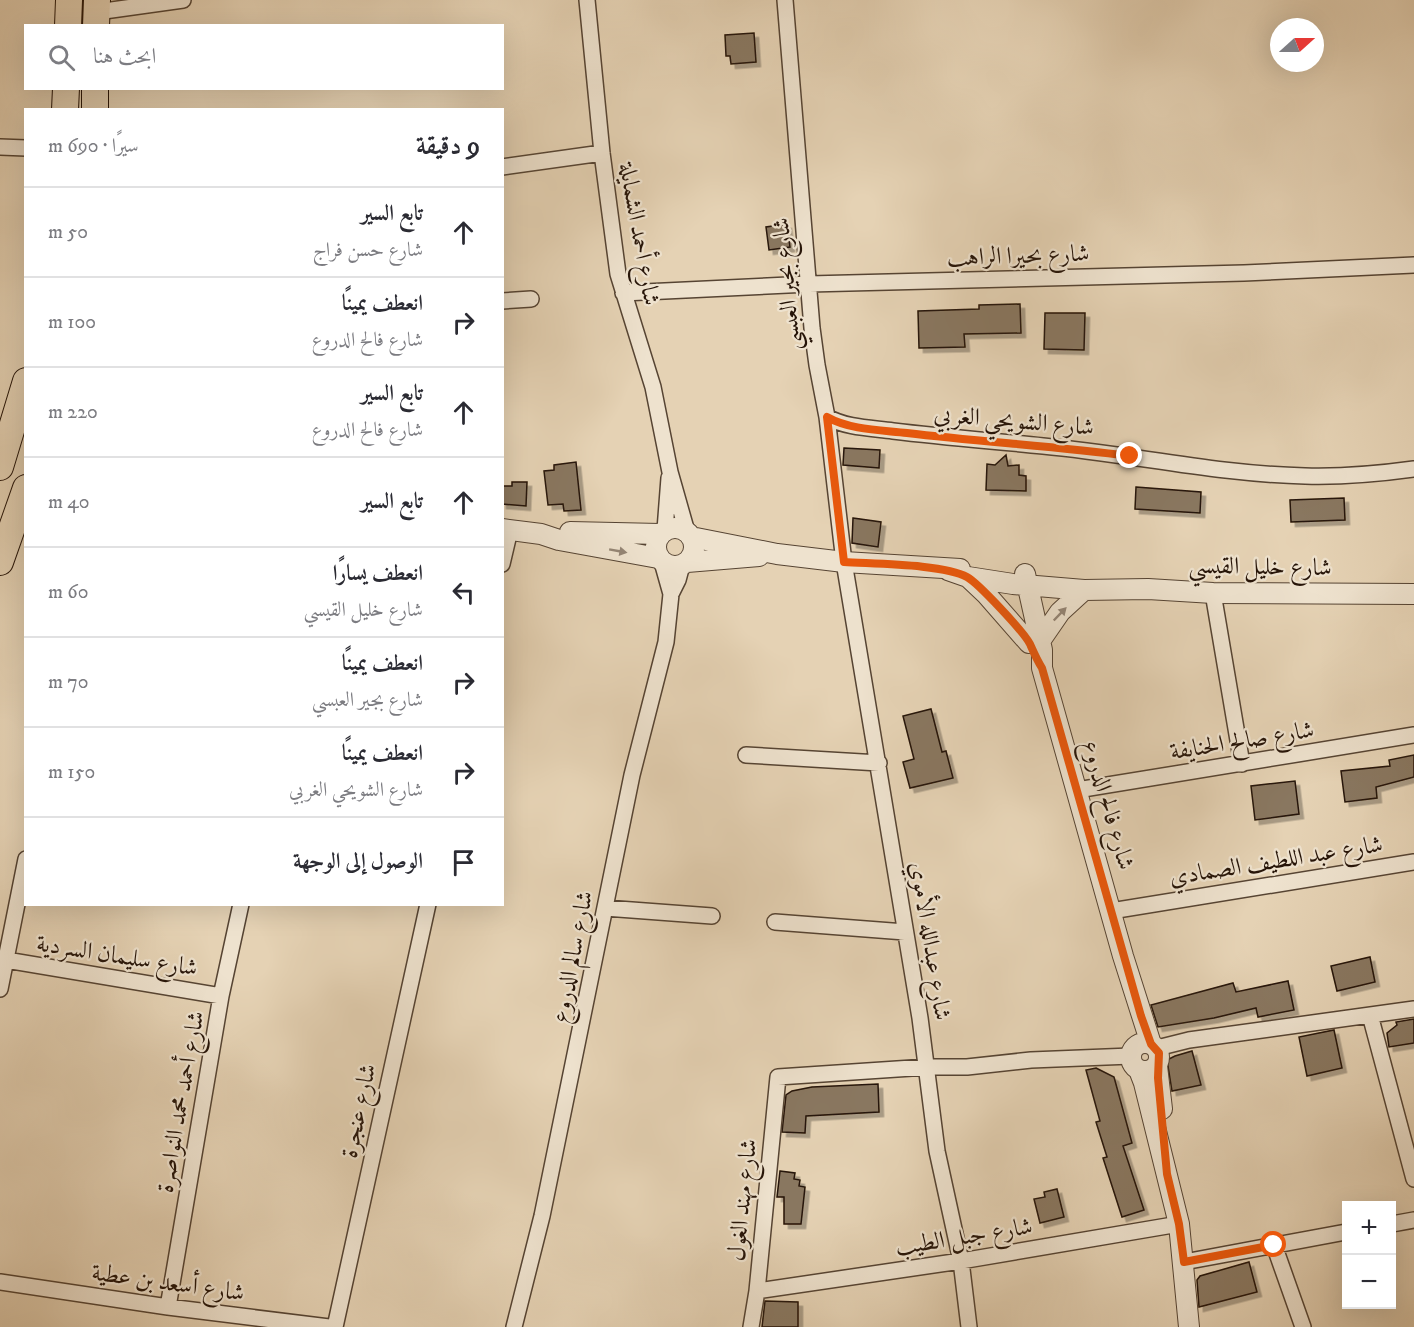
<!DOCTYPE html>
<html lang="ar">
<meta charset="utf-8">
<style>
:root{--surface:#fff;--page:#f7f7f7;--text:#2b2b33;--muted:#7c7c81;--line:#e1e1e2}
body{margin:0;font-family:"IM FELL DW Pica",Amiri,serif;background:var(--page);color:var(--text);direction:rtl}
.controls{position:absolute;right:18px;bottom:18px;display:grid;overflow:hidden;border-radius:0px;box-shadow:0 6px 24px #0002}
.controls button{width:54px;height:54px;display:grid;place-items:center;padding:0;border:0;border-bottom:2px solid var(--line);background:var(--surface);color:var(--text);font:30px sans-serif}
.compass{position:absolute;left:1270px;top:18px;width:54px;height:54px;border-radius:50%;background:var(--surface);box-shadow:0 6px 24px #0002;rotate:69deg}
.stop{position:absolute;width:18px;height:18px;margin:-14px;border:4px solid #ea580c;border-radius:50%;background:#fff}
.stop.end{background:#ea580c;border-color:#fff;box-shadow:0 2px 6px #0008}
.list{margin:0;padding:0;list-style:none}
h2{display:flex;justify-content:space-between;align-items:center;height:78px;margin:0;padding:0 24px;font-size:26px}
h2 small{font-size:20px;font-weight:400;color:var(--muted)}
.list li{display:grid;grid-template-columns:39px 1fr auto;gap:18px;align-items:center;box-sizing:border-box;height:90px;padding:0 24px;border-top:2px solid var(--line)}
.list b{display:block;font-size:22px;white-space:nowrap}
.list p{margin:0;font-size:20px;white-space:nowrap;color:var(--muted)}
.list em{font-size:20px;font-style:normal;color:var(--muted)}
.icon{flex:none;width:33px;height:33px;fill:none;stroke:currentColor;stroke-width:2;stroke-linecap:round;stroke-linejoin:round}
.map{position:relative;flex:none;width:1414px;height:1327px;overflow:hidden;direction:ltr}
.search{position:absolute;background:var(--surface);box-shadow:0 6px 24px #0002;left:24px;top:24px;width:480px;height:66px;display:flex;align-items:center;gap:15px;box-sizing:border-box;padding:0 21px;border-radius:0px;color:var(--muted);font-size:22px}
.panel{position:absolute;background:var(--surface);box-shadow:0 6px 24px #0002;left:24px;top:108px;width:480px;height:798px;border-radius:0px;direction:rtl}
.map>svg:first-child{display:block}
</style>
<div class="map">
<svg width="1414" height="1327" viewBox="0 0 1414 1327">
<defs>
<filter id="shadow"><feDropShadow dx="4.5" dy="4.5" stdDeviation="0" flood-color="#0004"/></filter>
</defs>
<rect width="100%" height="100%" fill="#e5d2b4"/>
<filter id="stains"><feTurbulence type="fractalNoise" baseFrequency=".00333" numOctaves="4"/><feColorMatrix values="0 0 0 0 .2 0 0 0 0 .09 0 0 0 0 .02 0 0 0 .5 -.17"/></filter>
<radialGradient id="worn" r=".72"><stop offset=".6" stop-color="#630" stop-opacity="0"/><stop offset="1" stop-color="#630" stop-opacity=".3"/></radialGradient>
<path fill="#897761" stroke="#261408" stroke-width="1.5" filter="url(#shadow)" d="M754 33 756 62 731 64 730 56H726L725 35Z
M787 224 790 247 769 250 766 227Z
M1020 304 1021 333 964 334 965 347 919 348 918 311 979 309V305Z
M1045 313H1085L1084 350 1044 349Z
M844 448 880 450 879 468 843 465Z
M1006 455 1008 466 1019 465V475L1026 476V491L986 490 987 464 995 465Z
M576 462 581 510 564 511 563 504 548 505 544 471 554 470V465Z
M512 482H527L526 506 502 504V486H512Z
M1136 487 1201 492 1200 513 1135 509Z
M1344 498 1345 520 1291 522 1290 500Z
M853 518 881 522 878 547 852 543Z
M931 709 942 752 946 751 953 778 910 788 903 762 914 759 903 716Z
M1414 755V777L1376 787 1377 798 1345 802 1341 771 1390 766 1389 760Z
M1295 781 1299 814 1255 820 1251 786Z
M1370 957 1375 982 1337 991 1331 966Z
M1288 981 1294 1010 1258 1017 1256 1008 1214 1018 1158 1027 1151 1005 1233 983 1236 992Z
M1414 1019V1043L1389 1047 1387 1033 1397 1025 1396 1022Z
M1334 1030 1342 1068 1307 1076 1299 1037Z
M1192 1051 1201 1085 1172 1091 1167 1060 1175 1056Z
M1096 1068 1114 1077 1132 1143 1123 1146 1144 1210 1122 1217 1103 1158 1107 1157 1096 1122 1100 1121 1086 1070Z
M878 1084 879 1112 806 1116 805 1133 782 1132 786 1095 792 1091 812 1087Z
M780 1171 795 1173 794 1179 800 1180 799 1186 805 1187 801 1224H784V1197H777Z
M1057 1189 1064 1217 1040 1223 1034 1199 1045 1197 1044 1192Z
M1249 1262 1257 1292 1199 1307 1197 1280 1200 1276Z
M765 1301 798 1302V1327H762Z"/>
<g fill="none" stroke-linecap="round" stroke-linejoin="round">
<g stroke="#564433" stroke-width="18">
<path id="minor" d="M587 0 602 153 618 274 653 387 670 472 687 532
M785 0 812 328 817 365 827 417 844 562 920 1018 937 1151 961 1261 969 1327
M97 12 183 0
M0 147 26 148
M502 167 602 153
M623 293 809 284 1244 273 1414 265
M502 301 531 299
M827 417C847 428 871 428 893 431 943 437 993 441 1043 446 1130 454 1217 474 1305 476 1342 477 1378 474 1414 469
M665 530 669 478
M662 562 671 594
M502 564 510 530
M1213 593 1242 764
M746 755 879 763
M1077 790 1414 735
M605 908 712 916
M1111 911 1414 862
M775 922 905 932
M6 960 221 996
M0 989 26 859
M1370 1015 1414 1179
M1157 1048 1189 1040 1414 1009
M1392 1224 1414 1220
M1274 1245 1303 1327
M1184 1262 1346 1232
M0 1282 168 1307 329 1327
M757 1291 961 1261 1179 1224
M168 1307 221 996 241 904
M335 1327 428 904
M514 1327 542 1216 632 775 666 642 671 594 678 580 682 565
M751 1327 757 1291 778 1077 927 1067H967L1031 1060 1131 1056"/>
</g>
<g stroke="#564433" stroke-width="22">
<path id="tertiary" d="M656 547a19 19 0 1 1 38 0a19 19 0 1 1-38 0Z
M502 529 541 534 559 540 658 558
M570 532 660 534
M691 537 777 554 844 562 960 569
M687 562 759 556
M948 570 968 577 1013 584 1084 590 1148 589 1213 593 1414 594
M1025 574 1042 650V668L1123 956 1151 1044
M968 577 986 594 1029 643
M1040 641 1060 612 1084 590
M1131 1057a14 14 0 1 1 28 0a14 14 0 1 1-28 0Z
M1157 1066 1162 1109
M1139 1070 1144 1083 1179 1224 1189 1327"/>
</g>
<g stroke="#261408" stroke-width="28">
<path id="trunk" d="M68 26 69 0
M96 26 97 0
M65 110 66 88
M95 110V88
M0 467 26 381
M0 562 26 488"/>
</g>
<use href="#minor" stroke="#eee2ce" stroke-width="15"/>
<use href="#tertiary" stroke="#eee2ce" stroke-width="20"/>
<use href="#trunk" stroke="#e5d2b4" stroke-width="26"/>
</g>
<defs><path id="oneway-solid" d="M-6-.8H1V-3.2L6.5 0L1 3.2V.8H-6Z" transform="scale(1.5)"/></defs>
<g fill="#948575">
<use href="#oneway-solid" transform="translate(618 551) rotate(10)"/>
<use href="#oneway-solid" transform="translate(1060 614) rotate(-46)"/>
</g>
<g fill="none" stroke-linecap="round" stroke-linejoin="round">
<path stroke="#ea580c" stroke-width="8" d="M1130 456C1056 446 981 442 907 433 881 430 850 430 827 417L844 562C873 564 944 564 967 577 978 583 1024 632 1030 644 1034 653 1037 660 1042 668L1141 1016 1151 1044 1159 1053 1158 1078 1167 1174 1179 1224 1184 1262 1274 1245"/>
</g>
<g text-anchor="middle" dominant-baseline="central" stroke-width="4.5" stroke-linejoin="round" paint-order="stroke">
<g font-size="24" fill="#261408" stroke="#eee2ce">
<text transform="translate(639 234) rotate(80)">شارع أحمد الشمايلة</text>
<text transform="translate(1018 256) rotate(-2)">شارع بحيرا الراهب</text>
<text transform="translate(787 284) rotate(-95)">شارع بجير العبسي</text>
<text transform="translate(1014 421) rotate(5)">شارع الشويحي الغربي</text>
<text transform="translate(1260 567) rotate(1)">شارع خليل القيسي</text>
<text transform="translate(1242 741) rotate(-9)">شارع صالح الحنايفة</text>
<text transform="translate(1108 805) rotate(74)">شارع فالح الدروع</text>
<text transform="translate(1276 861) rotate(-9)">شارع عبد اللطيف الصمادي</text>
<text transform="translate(930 941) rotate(81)">شارع عبدالله الأموي</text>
<text transform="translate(117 956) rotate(9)">شارع سليمان السردية</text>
<text transform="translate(573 957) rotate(-79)">شارع سالم الدروع</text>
<text transform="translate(181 1102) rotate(-80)">شارع أحمد محمد النواصرة</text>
<text transform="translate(359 1111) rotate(-78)">شارع عنجرة</text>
<text transform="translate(743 1200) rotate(-84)">شارع مهند الغول</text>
<text transform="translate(964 1237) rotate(-9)">شارع جبل الطيب</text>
<text transform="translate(168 1283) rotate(8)">شارع أسعد بن عطية</text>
</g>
</g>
<rect width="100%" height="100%" filter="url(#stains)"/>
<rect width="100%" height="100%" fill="url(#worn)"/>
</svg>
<div class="controls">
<button>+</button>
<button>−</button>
</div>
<svg class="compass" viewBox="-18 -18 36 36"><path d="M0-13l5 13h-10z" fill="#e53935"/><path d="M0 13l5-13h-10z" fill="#7c7c81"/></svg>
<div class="stop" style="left:1274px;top:1245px"></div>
<div class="stop end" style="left:1130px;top:456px"></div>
<div class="search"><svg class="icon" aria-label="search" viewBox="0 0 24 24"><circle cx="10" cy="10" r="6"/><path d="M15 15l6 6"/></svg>ابحث هنا</div>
<section class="panel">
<h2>9 دقيقة<small>سيرًا · 690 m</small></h2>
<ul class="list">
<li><svg class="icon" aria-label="ahead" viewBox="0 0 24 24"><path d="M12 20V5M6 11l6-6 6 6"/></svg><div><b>تابع السير</b><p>شارع حسن فراج</p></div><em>50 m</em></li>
<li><svg class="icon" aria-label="right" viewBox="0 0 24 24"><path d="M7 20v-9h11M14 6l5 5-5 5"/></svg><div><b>انعطف يمينًا</b><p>شارع فالح الدروع</p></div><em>100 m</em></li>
<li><svg class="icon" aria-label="ahead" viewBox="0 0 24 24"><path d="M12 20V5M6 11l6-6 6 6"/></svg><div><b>تابع السير</b><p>شارع فالح الدروع</p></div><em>220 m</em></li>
<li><svg class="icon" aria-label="ahead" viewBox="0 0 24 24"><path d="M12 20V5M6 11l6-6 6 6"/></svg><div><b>تابع السير</b></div><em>40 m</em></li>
<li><svg class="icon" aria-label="left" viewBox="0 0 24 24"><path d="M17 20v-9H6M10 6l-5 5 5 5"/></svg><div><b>انعطف يسارًا</b><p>شارع خليل القيسي</p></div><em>60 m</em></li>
<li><svg class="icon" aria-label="right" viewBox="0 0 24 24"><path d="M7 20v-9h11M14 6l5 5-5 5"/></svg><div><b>انعطف يمينًا</b><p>شارع بجير العبسي</p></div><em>70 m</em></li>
<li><svg class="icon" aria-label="right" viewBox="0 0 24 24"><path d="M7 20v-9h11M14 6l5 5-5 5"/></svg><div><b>انعطف يمينًا</b><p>شارع الشويحي الغربي</p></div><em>150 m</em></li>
<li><svg class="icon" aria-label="arrive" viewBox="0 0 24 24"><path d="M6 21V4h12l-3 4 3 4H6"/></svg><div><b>الوصول إلى الوجهة</b></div></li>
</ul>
</section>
</div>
